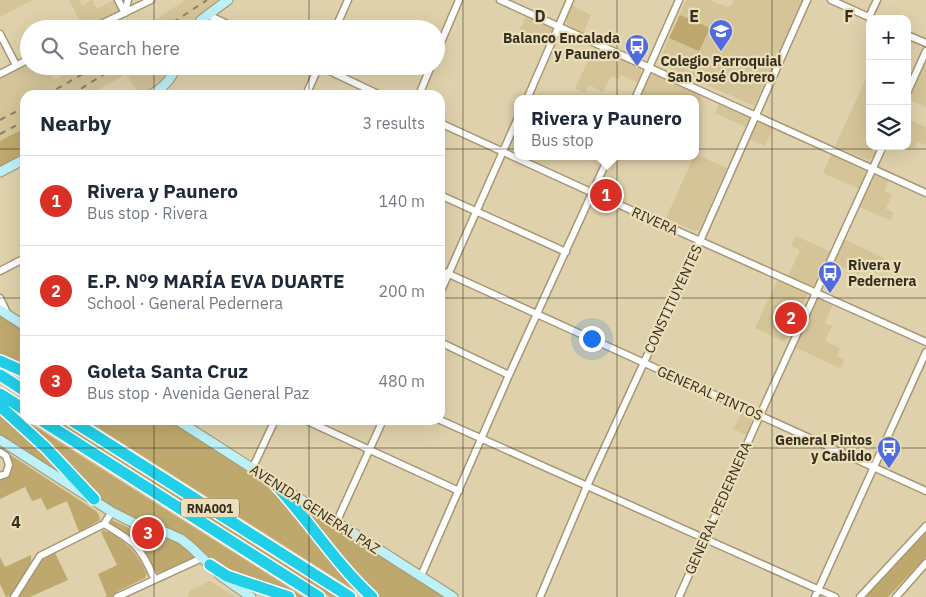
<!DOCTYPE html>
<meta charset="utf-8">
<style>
:root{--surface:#fff;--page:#f2f2f3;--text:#1f2937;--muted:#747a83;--line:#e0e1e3;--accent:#d93025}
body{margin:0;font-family:"IBM Plex Sans",sans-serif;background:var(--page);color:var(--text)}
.controls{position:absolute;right:15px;top:15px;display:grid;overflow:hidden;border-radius:10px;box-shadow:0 5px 20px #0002}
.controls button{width:45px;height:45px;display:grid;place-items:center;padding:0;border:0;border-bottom:1px solid var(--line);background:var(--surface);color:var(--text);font:25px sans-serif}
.you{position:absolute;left:591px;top:338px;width:18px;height:18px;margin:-12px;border:4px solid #fff;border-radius:50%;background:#1a73e8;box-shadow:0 0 0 8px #1a73e833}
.badge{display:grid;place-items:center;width:32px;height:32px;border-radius:50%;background:var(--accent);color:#fff;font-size:16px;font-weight:700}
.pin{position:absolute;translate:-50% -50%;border:2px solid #fff;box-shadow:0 1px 5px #0006}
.popup{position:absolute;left:514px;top:95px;width:185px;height:65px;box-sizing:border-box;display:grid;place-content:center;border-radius:10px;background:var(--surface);filter:drop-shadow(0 1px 4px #0005);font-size:16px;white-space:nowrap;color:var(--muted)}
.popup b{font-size:19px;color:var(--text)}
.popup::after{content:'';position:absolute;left:50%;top:100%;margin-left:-10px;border:10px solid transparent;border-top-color:var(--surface)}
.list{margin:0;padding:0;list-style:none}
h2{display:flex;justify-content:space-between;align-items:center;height:65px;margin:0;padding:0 20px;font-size:21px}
h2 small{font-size:16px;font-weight:400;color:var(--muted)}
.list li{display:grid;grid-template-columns:32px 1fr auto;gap:15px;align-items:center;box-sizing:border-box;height:90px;padding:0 20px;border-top:1px solid var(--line)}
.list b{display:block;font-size:19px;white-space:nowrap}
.list p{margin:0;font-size:16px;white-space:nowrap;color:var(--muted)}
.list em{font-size:16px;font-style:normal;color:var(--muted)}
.icon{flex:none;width:28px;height:28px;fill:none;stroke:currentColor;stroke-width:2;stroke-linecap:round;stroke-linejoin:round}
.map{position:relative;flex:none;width:926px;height:597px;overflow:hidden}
.search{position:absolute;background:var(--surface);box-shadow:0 5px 20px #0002;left:20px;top:20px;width:425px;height:55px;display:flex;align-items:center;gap:12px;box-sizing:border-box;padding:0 18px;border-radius:28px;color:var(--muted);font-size:19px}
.panel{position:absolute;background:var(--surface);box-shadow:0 5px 20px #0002;left:20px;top:90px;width:425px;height:335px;border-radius:15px}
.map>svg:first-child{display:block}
</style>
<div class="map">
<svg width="926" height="597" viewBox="0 0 926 597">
<rect width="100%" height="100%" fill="#dfd1ab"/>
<path fill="#d4c498" d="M0 0H32L0 17Z
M69 0H80L82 5 92 0 97 9 114 0 120 12 88 29H84Z
M185 0H223L195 24 188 19 176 29H143Z
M686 0H710L726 7 731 6 734 0H803L754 106 660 64 659 61Z
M571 5 591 15 583 33 568 25 565 21Z
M527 14 553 27 545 46 526 38 522 45 514 42Z
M595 46 605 50 603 54 617 60 619 57 638 66 641 69V74L637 83 621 75 618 79 611 76 603 92 589 85 585 93 575 88Z
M926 57V107L907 99Z
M29 63V66H46L54 80 75 69 74 66H151L169 76 147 95H140L126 74 101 88 95 95H25V128L0 141V77Z
M870 70V146H879L874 157 868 160 835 146Z
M654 72 703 93 695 112V99H638L649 74Z
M720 101 752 117 748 128 715 113Z
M907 119 926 127V145L918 142 914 150 906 146H907Z
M761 120 774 126 765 146 748 139 756 122Z
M832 153 867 169V173L860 189 823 173Z
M695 154 727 168 699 230 695 231 666 218Z
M876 174 889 179 884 191 892 194 886 209 894 213 890 220 859 207 871 179Z
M796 236 831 252 815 286H812L788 276 800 250 791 245Z
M843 239 884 258 877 273 863 266 859 274 832 262Z
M778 279 808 293 785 342 755 328Z
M819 298 833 304 825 323 832 326 825 341 840 348 837 356 844 360 840 368 794 347 815 299Z
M742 411 751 415 753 418 746 435 733 429Z
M210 581 236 597H187L191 590Z"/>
<path fill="#bea86d" d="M680 15 710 28 699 51 669 38Z
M25 128V156L0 168V141Z
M0 315 25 331V369L0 358Z
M0 408 79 488 0 437Z
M51 420H60L339 597H330Z
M86 420H170L252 475 276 493 297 514 365 597Z
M28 422 304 597H298L245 580 222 568 195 544 165 528 133 518 109 505 78 479 27 423Z
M0 448 96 511 99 515 100 520 79 532 67 501 47 510 41 498 32 501 25 487 0 499V481C17 469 13 464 0 452Z
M302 505 445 597H379L358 579 303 508Z
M112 520 144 535 154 533 163 536 184 546 193 554V558L159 573 156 572 141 545 110 523Z
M103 530C123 537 139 555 147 574L145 578 118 591 112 597H104L107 596 98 574 117 565 101 532Z
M926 532V557L888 597H865Z
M55 553 68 580 30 597H19L42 560Z
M31 555V562L13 591 15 594 6 597 0 584V557L5 567Z"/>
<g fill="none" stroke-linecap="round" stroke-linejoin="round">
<g stroke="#a49773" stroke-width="9">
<path id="street" d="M118 0 125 13
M500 0 926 193
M831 0 873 19
M125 13 128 0
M208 15 238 29
M869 17 877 0
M91 29 151 0
M335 29 348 0
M0 34 16 65
M907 35 926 43
M436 54 459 0
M319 66 380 95
M0 74 29 59
M907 93 926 51
M306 95 319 66
M419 95 431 66
M527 99 570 0
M635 99 679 0
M440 123 593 193 926 342
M440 195 566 252
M440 270 926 491
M0 271 25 258
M440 293 517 120
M0 298 8 315
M440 342 509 375
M305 420 459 491
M440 420 835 597
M0 452 6 456 9 465 6 474 0 476
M252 469 275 420
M336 523 383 420
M104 524C134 542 140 545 154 578
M421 576 509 375 609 156
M14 597 40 556 104 524 112 512
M117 597 202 558
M540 597 587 486 700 241 807 0
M679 597 760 415 883 146
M815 597 926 352
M860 597 926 526
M896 597 926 563"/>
</g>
<g stroke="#a49773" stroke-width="11">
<path id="secondary" d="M196 29 201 20 228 0
M150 95C164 88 170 80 177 66
M0 172 25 159
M0 310 25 326
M177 420 453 597
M0 440 112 512 138 525 161 530 181 539 191 547 221 576 251 597"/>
</g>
<g stroke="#fff" stroke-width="14">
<path id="highway" d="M0 361 25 372
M0 375 25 391
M0 394 25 410
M0 406 46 448 94 499
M41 420 319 597
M71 420 350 597
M274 483C309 520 335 563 372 597
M210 565 227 576 289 597"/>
</g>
<use href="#street" stroke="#fff" stroke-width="6"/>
<use href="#secondary" stroke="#bdf1f8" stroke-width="9"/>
<use href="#highway" stroke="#22cfe8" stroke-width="11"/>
<path stroke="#8c8268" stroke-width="2" stroke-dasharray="6 6" stroke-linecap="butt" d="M163 29 207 0
M46 95 97 66
M71 95 117 66
M0 120 25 107
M0 134 25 121"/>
</g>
<path fill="none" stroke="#352f21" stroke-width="1" stroke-opacity="0.55" d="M154 0V29M309 0V29M463 0V597M617 0V597M772 0V597M154 66V95M309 66V95M0 149H25M440 149H926M0 298H25M440 298H926M154 420V597M309 420V597M0 448H926"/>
<defs>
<g id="school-pin" transform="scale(1.25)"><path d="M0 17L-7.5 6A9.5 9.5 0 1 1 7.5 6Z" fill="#506be0" stroke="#ecdeb8"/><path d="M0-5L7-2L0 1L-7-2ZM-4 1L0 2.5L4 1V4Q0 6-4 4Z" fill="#fff"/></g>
<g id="bus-pin" transform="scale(1.25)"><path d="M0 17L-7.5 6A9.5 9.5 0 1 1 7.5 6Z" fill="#506be0" stroke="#ecdeb8"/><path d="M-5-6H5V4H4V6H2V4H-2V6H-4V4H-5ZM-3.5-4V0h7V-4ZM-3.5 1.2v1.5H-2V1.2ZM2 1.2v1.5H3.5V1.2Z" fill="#fff"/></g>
</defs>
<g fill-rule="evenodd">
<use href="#school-pin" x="721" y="31"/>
<use href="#bus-pin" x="637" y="46"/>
<use href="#bus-pin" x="830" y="273"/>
<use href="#bus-pin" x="889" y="448"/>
</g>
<g text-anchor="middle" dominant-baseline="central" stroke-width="4.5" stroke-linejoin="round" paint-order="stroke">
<rect fill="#ecdeb8" stroke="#6c644e" stroke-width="1" x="181" y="498.5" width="58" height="19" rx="4"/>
<g font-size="12" font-weight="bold" fill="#352f21">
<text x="210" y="508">RNA001</text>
</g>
<g font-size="14" font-weight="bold" fill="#352f21" stroke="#ecdeb8" text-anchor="end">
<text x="620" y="38">Balanco Encalada<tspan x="620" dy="16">y Paunero</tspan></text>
<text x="721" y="61" text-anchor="middle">Colegio Parroquial<tspan x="721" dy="16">San José Obrero</tspan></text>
<text x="848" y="265" text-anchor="start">Rivera y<tspan x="848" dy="16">Pedernera</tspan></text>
<text x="872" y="440">General Pintos<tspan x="872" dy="16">y Cabildo</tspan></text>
</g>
<g font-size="14" fill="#352f21" stroke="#ecdeb8">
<text transform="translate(655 221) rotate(24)">RIVERA</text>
<text transform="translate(673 299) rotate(-65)">CONSTITUYENTES</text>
<text transform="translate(710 393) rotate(24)">GENERAL PINTOS</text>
<text transform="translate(718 508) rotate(-66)">GENERAL PEDERNERA</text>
<text transform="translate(315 509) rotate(33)">AVENIDA GENERAL PAZ</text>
</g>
</g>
<g font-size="16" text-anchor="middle" font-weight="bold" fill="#352f21" stroke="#ecdeb8" stroke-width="4.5" stroke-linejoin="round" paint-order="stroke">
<text x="540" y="22">D</text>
<text x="694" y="22">E</text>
<text x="849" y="22">F</text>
<text x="16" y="528">4</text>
</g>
</svg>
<div class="controls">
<button>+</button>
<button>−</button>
<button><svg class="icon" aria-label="layers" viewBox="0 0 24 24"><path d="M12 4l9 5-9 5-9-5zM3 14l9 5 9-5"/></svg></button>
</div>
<div class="you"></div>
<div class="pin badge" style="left:606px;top:195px">1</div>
<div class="popup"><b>Rivera y Paunero</b>Bus stop</div>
<div class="pin badge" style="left:791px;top:318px">2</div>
<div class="pin badge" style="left:148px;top:533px">3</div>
<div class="search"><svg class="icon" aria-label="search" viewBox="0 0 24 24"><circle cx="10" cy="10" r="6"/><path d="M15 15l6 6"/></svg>Search here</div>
<section class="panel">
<h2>Nearby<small>3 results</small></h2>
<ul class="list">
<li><span class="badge">1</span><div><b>Rivera y Paunero</b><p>Bus stop · Rivera</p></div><em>140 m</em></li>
<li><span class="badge">2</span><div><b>E.P. Nº9 MARÍA EVA DUARTE</b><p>School · General Pedernera</p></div><em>200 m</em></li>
<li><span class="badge">3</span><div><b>Goleta Santa Cruz</b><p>Bus stop · Avenida General Paz</p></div><em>480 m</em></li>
</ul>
</section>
</div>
